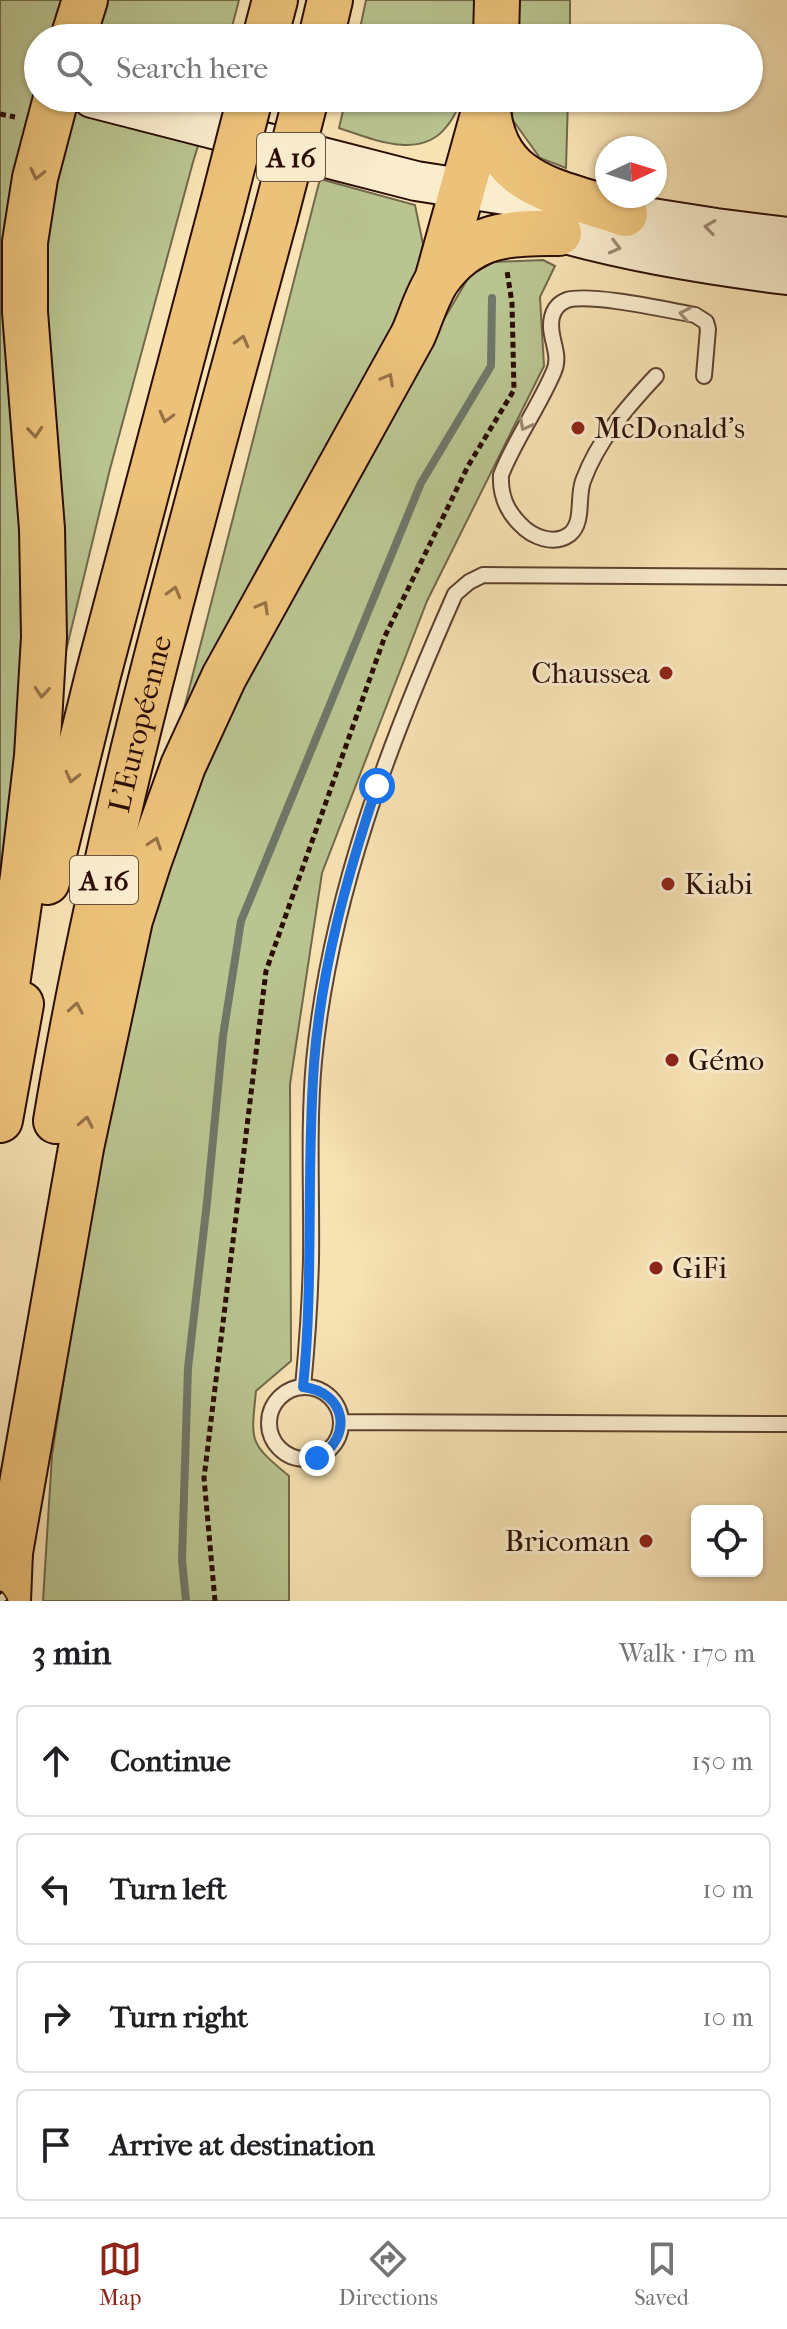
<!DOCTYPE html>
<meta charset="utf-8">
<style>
:root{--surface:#fff;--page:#f6f6f6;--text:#202124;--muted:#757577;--line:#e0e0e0;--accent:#8f2418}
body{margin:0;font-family:"IM FELL French Canon",serif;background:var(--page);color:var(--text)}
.controls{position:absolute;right:24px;bottom:24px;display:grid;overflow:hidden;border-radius:12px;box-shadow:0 2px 6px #0004}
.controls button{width:72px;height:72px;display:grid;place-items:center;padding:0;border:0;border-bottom:2px solid var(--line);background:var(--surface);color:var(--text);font:40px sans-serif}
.compass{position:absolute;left:595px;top:136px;width:72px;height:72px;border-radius:50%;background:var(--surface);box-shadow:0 2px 6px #0004;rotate:86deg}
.stop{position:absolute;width:24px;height:24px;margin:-18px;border:6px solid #1a73e8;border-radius:50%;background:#fff}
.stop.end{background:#1a73e8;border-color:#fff;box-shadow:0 2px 8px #0008}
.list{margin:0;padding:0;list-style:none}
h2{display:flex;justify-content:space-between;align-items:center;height:104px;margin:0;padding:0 32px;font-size:34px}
h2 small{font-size:26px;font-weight:400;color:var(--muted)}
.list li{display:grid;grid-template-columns:52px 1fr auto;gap:24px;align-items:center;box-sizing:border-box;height:112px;margin:0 16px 16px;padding:0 16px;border:2px solid var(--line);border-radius:12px}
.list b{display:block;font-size:30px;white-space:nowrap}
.list em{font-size:26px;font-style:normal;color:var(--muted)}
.icon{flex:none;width:44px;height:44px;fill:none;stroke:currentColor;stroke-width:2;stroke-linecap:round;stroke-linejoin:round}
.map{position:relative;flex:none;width:787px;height:1601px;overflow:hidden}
.search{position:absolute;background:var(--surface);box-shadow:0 2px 6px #0004;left:24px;right:24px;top:24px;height:88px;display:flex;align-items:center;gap:20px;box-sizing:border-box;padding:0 28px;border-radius:44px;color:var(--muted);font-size:30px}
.sheet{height:616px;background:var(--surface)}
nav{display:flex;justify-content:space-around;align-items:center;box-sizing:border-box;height:112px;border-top:2px solid var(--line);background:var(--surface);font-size:22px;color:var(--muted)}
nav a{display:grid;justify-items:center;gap:4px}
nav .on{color:var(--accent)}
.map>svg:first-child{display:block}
</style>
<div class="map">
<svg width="787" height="1601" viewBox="0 0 787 1601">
<rect width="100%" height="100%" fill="#f8e3b4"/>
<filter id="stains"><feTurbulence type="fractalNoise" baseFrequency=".0025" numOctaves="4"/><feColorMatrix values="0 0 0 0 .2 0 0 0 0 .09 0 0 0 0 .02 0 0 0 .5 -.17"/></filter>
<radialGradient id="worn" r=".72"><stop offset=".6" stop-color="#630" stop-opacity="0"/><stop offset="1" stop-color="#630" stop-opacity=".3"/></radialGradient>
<path fill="#b9c490" stroke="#72684a" stroke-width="2" d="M0 0H239L229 38H38V98H213L193 162 110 469 58 684 11 821 0 877Z
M366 0H484L479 38H358Z
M518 0H570V38H516Z
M346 98H463C458 107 454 118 447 126 421 161 372 139 339 128Z
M513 98H568L566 168 540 158 512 119Z
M320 179 415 205 423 244 415 280 304 508 167 775Z
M543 260 555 266 540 297 544 366 427 601 322 873 290 1084 291 1361 256 1391C251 1442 248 1442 289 1476V1601H43L52 1455 95 1175 142 958 166 865 205 762 246 675 414 370 470 275 494 262Z"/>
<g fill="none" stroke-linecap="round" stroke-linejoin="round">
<path stroke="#707768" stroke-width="8" d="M186 1601 182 1560 188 1368 207 1202 223 1036 241 921 421 483 491 366 492 298"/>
<g stroke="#5e4230" stroke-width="18">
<path id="service" d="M656 376C627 407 598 440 583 481 577 498 584 522 570 534 554 546 532 537 520 524 506 510 500 495 501 475 515 439 539 407 554 371 562 353 547 336 552 317 554 309 559 303 567 300 591 293 667 310 695 315L706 322 708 329 704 376
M303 1387C307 1345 310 1303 311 1260 312 1194 308 1127 314 1061 330 897 389 743 455 594L469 582 483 575 787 577
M269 1423a36 36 0 1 1 72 0a36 36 0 1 1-72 0Z
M341 1422 787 1424"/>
</g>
<g stroke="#2b0d04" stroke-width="42">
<path id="secondary" d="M92 98 416 181 716 228 787 237
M531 224C615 250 700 264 787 275"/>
</g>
<g stroke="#2b0d04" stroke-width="48">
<g id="motorway">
<path d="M73 38 85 0"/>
<path d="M265 38 275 0"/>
<path d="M321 38 330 0"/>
<path d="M496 38 497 0"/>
<path d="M487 102C493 189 558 190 625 214"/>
<path d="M438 277 486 104"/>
<path d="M47 882 98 675 222 207"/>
<path d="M0 1032 23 876 37 756 44 637 42 529 25 312V242L35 178 56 98"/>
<path d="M0 1120 21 1004"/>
<path id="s1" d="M56 1121C107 815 194 516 275 217"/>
<path d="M9 1558 81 1148 130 920 149 861 183 766 224 677 413 335C421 317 427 295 438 279 470 234 509 232 559 233"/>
<path d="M8 1601 11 1527"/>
</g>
</g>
<path stroke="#2b0d04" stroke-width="5" stroke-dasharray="6 4" stroke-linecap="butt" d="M0 114 15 117
M215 1601 204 1478 266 971 385 636 468 466 514 390 512 303 507 271"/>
<use href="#service" stroke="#faedce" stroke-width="14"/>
<use href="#secondary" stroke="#faedce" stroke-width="38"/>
<use href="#motorway" stroke="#ecc27a" stroke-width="44"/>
<g stroke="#2b0d04" stroke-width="9">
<path id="rail" d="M0 1595 4 1601"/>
</g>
<use href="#rail" stroke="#faedce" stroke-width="6" stroke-dasharray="18" stroke-linecap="butt"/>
<g stroke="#2b0d04" stroke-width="48" stroke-linecap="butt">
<path id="motorway-bridge" d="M222 207 250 98
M275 217 306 98"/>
</g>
<use href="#motorway-bridge" stroke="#ecc27a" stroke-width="44"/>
</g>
<defs><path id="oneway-chevron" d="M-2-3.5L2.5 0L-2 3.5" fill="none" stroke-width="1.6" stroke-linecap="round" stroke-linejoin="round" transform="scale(2)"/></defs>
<g stroke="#957145">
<use href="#oneway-chevron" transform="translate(37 174) rotate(103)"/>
<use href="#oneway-chevron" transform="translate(242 341) rotate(-75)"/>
<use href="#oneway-chevron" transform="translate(388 379) rotate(-61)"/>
<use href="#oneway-chevron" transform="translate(166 417) rotate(105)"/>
<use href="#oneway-chevron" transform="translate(35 432) rotate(85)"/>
<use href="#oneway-chevron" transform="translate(174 592) rotate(-75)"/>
<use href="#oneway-chevron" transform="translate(263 607) rotate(-61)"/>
<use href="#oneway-chevron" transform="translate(42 692) rotate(94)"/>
<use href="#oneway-chevron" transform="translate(72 777) rotate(104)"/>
<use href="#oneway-chevron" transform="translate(155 843) rotate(-71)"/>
<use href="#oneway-chevron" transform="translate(76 1008) rotate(-80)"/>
<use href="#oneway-chevron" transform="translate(86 1122) rotate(-79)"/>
</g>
<g stroke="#9d8873">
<use href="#oneway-chevron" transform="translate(710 227) rotate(-172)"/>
<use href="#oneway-chevron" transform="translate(615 247) rotate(14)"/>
<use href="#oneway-chevron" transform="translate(685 314) rotate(-169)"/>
<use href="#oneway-chevron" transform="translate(525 425) rotate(118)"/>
</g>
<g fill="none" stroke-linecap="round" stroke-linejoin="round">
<path stroke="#1a73e8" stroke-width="10" d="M317 1458C354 1437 346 1392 303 1387 314 1280 306 1172 314 1064 321 969 347 876 377 786"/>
</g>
<g fill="#8f2418" stroke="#faedce" stroke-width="3">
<circle cx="578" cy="428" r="8"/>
<circle cx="666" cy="673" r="8"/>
<circle cx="668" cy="884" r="8"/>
<circle cx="672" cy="1060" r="8"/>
<circle cx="656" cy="1268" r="8"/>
<circle cx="646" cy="1541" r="8"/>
</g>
<g text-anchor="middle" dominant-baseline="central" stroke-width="6" stroke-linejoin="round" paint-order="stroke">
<g fill="#faedce" stroke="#695041" stroke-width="2">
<rect x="257" y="133" width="68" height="48" rx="6"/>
<rect x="70" y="856" width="68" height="48" rx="6"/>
</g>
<g font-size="28" font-weight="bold" fill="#2b0d04">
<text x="291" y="157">A 16</text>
<text x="104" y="880">A 16</text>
</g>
<g font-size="30" fill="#2b0d04" stroke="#faedce" text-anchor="start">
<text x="594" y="428">McDonald's</text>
<text x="650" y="673" text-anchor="end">Chaussea</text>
<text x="684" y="884">Kiabi</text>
<text x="688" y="1060">Gémo</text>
<text x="672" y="1268">GiFi</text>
<text x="630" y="1541" text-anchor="end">Bricoman</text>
</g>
<g font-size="30" fill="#2b0d04" stroke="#faedce">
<text stroke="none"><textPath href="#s1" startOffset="406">L'Européenne</textPath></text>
</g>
</g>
<rect width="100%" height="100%" filter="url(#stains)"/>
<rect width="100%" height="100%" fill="url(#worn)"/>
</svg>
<div class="controls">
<button><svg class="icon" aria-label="locate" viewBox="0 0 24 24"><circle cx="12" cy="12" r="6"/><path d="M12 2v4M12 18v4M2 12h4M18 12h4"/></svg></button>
</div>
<svg class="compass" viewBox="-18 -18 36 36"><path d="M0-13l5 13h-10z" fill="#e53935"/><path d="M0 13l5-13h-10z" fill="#757577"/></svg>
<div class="stop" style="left:377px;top:786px"></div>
<div class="stop end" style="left:317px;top:1458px"></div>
<div class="search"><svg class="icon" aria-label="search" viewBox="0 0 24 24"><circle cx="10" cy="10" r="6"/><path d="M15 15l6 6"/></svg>Search here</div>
</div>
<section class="sheet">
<h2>3 min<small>Walk · 170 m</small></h2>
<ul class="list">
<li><svg class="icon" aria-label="ahead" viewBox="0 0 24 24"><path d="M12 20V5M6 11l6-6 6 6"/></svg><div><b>Continue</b></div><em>150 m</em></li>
<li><svg class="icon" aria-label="left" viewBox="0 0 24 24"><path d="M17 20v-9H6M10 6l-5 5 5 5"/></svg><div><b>Turn left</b></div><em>10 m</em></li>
<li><svg class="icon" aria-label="right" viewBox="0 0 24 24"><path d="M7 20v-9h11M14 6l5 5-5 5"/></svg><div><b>Turn right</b></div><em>10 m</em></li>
<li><svg class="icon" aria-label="arrive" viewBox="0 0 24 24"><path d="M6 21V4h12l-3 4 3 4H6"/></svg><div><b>Arrive at destination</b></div></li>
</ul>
</section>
<nav>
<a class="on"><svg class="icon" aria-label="map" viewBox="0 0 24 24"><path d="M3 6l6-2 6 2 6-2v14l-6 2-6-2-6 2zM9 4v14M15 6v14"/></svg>Map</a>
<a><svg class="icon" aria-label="directions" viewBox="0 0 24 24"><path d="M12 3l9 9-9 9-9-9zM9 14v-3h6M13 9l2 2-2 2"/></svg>Directions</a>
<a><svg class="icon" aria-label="saved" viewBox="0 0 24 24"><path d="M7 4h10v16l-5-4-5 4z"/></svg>Saved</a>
</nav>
